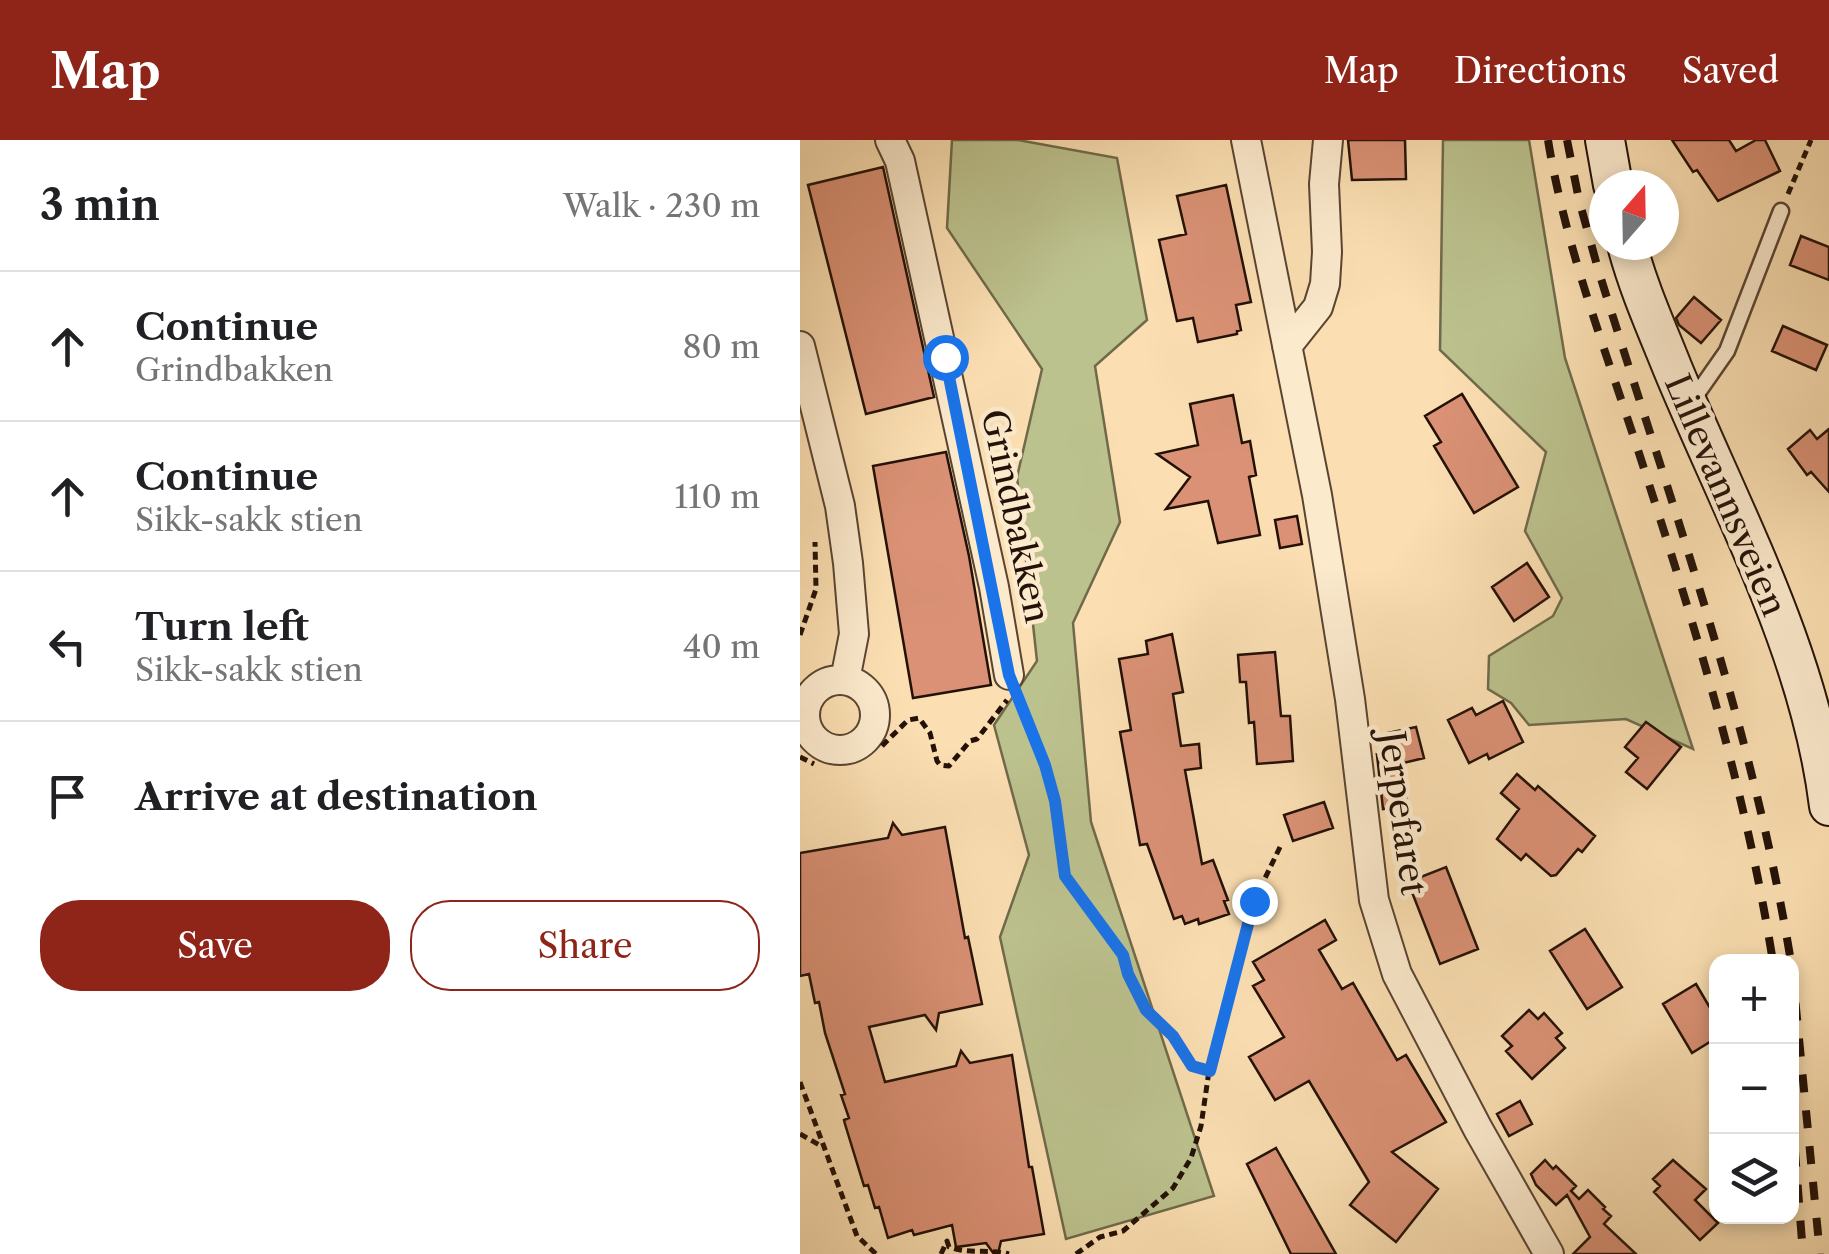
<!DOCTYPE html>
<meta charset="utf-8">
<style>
:root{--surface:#fff;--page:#f2f2f2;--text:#202124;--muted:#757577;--line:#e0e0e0;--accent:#8f2418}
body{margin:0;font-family:"Libre Caslon Text",serif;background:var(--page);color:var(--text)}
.controls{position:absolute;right:30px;bottom:30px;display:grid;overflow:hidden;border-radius:20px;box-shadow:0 5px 15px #0003}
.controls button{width:90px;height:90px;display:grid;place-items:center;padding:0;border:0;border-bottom:2px solid var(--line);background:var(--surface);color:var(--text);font:50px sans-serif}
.compass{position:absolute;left:789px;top:30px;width:90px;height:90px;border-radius:50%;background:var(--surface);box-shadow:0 5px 15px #0003;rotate:20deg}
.stop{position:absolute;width:30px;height:30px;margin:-22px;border:8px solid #1a73e8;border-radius:50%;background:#fff}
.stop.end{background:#1a73e8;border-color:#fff;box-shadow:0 2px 10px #0008}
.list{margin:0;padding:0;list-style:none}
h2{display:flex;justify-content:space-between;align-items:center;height:130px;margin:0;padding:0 40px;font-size:42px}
h2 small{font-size:32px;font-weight:400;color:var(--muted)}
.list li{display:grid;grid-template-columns:65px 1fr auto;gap:30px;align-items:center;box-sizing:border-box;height:150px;padding:0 40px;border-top:2px solid var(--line)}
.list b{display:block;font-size:38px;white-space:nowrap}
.list p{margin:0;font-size:32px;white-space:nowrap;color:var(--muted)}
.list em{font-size:32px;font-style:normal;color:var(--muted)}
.actions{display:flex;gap:20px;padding:30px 40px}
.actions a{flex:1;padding:22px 0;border:2px solid var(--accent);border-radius:40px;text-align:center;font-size:35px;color:var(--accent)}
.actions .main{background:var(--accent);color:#fff}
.icon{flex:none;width:55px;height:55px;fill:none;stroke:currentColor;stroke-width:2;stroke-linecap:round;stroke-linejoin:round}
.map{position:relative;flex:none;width:1029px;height:1114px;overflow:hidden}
header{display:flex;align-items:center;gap:60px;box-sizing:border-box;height:140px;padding:0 50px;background:var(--accent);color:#fff}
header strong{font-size:48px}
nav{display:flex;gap:55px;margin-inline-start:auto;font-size:35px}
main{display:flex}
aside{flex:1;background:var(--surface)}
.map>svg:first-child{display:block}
</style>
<header>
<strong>Map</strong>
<nav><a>Map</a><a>Directions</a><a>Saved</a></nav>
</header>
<main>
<aside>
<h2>3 min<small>Walk · 230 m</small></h2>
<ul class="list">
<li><svg class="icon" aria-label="ahead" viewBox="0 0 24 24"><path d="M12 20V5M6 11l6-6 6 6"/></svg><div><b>Continue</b><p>Grindbakken</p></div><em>80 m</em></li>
<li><svg class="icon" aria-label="ahead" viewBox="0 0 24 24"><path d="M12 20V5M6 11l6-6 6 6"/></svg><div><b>Continue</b><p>Sikk-sakk stien</p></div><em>110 m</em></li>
<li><svg class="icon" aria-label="left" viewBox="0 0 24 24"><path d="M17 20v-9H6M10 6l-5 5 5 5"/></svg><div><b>Turn left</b><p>Sikk-sakk stien</p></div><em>40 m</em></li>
<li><svg class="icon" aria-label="arrive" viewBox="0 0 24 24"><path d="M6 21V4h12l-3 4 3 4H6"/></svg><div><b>Arrive at destination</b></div></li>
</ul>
<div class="actions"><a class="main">Save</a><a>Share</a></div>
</aside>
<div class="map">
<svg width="1029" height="1114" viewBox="0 0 1029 1114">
<rect width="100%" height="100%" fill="#fbdfb2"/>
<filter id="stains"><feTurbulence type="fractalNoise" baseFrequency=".002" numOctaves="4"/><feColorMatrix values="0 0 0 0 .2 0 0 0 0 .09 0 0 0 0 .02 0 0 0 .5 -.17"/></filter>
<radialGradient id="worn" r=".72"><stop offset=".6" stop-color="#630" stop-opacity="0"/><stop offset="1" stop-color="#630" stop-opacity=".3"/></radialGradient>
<path fill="#bcc28e" stroke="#706a4a" stroke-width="2.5" d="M152 0H218L317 18 347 180 295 226 320 382 273 483 291 682 414 1056 266 1099 200 797 229 715 194 585 237 521 217 337 242 229 147 88Z
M643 0H729L765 218 893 609 826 579 729 585 711 563 688 549 689 516 753 476 762 458 725 391 746 312 640 210Z"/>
<path fill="#da9175" stroke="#231107" stroke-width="2.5" d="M548 0H605L606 39 552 40Z
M872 0H929L936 11 956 0H965L980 31 918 61 897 30 893 32Z
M83 27 134 257 66 274 8 45Z
M426 45 451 162 436 165 441 190 437 191V194L398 202 393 178 377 181 359 100 386 94 377 56Z
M1001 96 1029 107V140L990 125Z
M894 157 921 180 901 203 879 185 876 178Z
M983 186 1027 205 1016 230 972 211Z
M662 254 718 347 674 373 634 306 641 302 625 276Z
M433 255 442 303 450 301 456 335 449 337 460 395 418 403 408 361 366 369 390 337 357 314 398 305 390 264Z
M1029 289V352L1011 332 1007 335 988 309 1010 290 1017 299Z
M146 312 169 416 191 545 113 558 73 326Z
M497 376 502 404 480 408 475 380Z
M727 423 749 457 714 481 692 447Z
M372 494 383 552 373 554 381 606 399 604 401 628 385 630 402 724 413 720 428 760 424 761 429 774 399 784 398 779 385 784 382 776 374 779 347 704 340 705 320 592 331 590 319 519 348 514 346 501Z
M475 512 481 576H490L493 621 457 624 454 582 449 583 446 542H440L438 515Z
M703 561 723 602 689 619 687 614 669 623 648 580 672 568 676 575Z
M846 582 881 607 847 649 826 632 838 618 825 607Z
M616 587 624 618 595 625 588 593Z
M577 615 603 630 607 666 583 669Z
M717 634 735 650 738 646 795 696 782 712 778 709 756 735 751 736 726 714 721 720 697 699 719 669 701 653Z
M524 662 533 688 493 701 484 675Z
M93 683 102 695 145 687 165 798 168 797 182 864 139 873 136 890 125 875 69 887 85 942 156 926 161 911 170 923 212 915 229 1027H232L244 1094 201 1101 198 1114H194L186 1103 156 1107 152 1085 114 1095 112 1090 88 1098 79 1067 75 1068 68 1045 64 1046 45 984 44 980 49 978 41 955 45 954 25 893 19 862 15 863 9 834 0 836V713L88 698Z
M646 727 678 809 640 824 608 742Z
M525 780 536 800 519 810 542 849 553 843 597 920 606 915 646 982 592 1012 638 1049 596 1102 550 1065 569 1042 509 941 475 960 449 917 484 897 453 846 464 840 453 822Z
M785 789 822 847 787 869 750 811Z
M896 844 916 878V898L892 913 863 864Z
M729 870 738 879 744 873 762 893 756 898 765 908 732 939 706 911 712 906 702 896Z
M720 961 732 984 709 996 697 974Z
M476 1008 536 1114H491L447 1024Z
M745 1020 753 1029 756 1026 776 1046 771 1051 779 1059 788 1050 805 1067 803 1069 811 1076 804 1084 836 1114H773L790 1097 767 1055 756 1065 736 1045 731 1034Z
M873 1020 906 1049 895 1060 918 1083 900 1100 854 1052 860 1046 853 1039Z"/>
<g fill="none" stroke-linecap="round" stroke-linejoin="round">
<g stroke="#594432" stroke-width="19">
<path id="lane" d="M892 261 927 211 981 71"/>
</g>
<g stroke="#594432" stroke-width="32">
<path id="street" d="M90 0 100 21 194 447 209 535
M446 0 517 355 550 559 574 760 597 834 678 989 749 1114
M0 206 40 366 48 423 54 494 45 540
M487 206 518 167 525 144 527 112 524 44 528 0
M5 575a35 35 0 1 1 70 0a35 35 0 1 1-70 0Z"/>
</g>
<g stroke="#231107" stroke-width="42">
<path id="secondary" d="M805 0 813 45
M827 105C838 147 856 187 872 227 931 370 1010 511 1029 666"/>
</g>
<path stroke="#231107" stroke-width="5" stroke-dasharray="8 5" stroke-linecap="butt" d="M988 54 1011 0
M0 495 16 449 15 402
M218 556 245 625 255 661 265 736 323 815 328 834 346 870 373 896 392 925 409 931 454 761 481 705
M82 606 108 580 119 578 130 593 137 621 140 625 149 626 170 601 177 599 207 560
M0 617 14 624
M0 942 57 1096 76 1114
M0 994 23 1007
M141 1114 147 1101 149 1107C168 1114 188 1109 209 1114
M276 1114 300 1097 323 1091 373 1048 391 1018 401 986 409 931"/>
<use href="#lane" stroke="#fceacd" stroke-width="14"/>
<use href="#street" stroke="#fceacd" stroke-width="28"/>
<use href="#secondary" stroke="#fceacd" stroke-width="38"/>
<path stroke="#231107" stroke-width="8" stroke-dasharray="18 18" stroke-linecap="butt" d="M748 0C765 105 804 206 837 307 892 477 945 645 973 822
M767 0 779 60 798 129C869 359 952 583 991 822
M992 827 1020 1114
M992 973 1003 1114"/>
</g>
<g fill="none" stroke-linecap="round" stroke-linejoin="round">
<path stroke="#1a73e8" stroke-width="12" d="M145 217 209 535 245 625 255 661 265 736 323 815 328 834 346 870 373 896 392 926 410 931 454 761"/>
</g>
<g text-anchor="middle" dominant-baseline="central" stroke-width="9" stroke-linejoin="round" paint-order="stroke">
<g font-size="35" fill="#231107" stroke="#fceacd">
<text transform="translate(926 355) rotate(67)">Lillevannsveien</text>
<text transform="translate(216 376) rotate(78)">Grindbakken</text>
<text transform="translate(603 673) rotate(82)">Jerpefaret</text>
</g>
</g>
<rect width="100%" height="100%" filter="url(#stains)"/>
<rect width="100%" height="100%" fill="url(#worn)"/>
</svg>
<div class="controls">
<button>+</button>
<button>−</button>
<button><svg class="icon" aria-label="layers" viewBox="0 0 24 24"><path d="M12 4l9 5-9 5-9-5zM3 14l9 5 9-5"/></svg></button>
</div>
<svg class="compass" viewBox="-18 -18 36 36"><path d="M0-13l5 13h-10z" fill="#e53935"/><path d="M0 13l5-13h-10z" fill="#757577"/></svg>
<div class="stop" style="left:145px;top:217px"></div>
<div class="stop end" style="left:454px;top:761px"></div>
</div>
</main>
